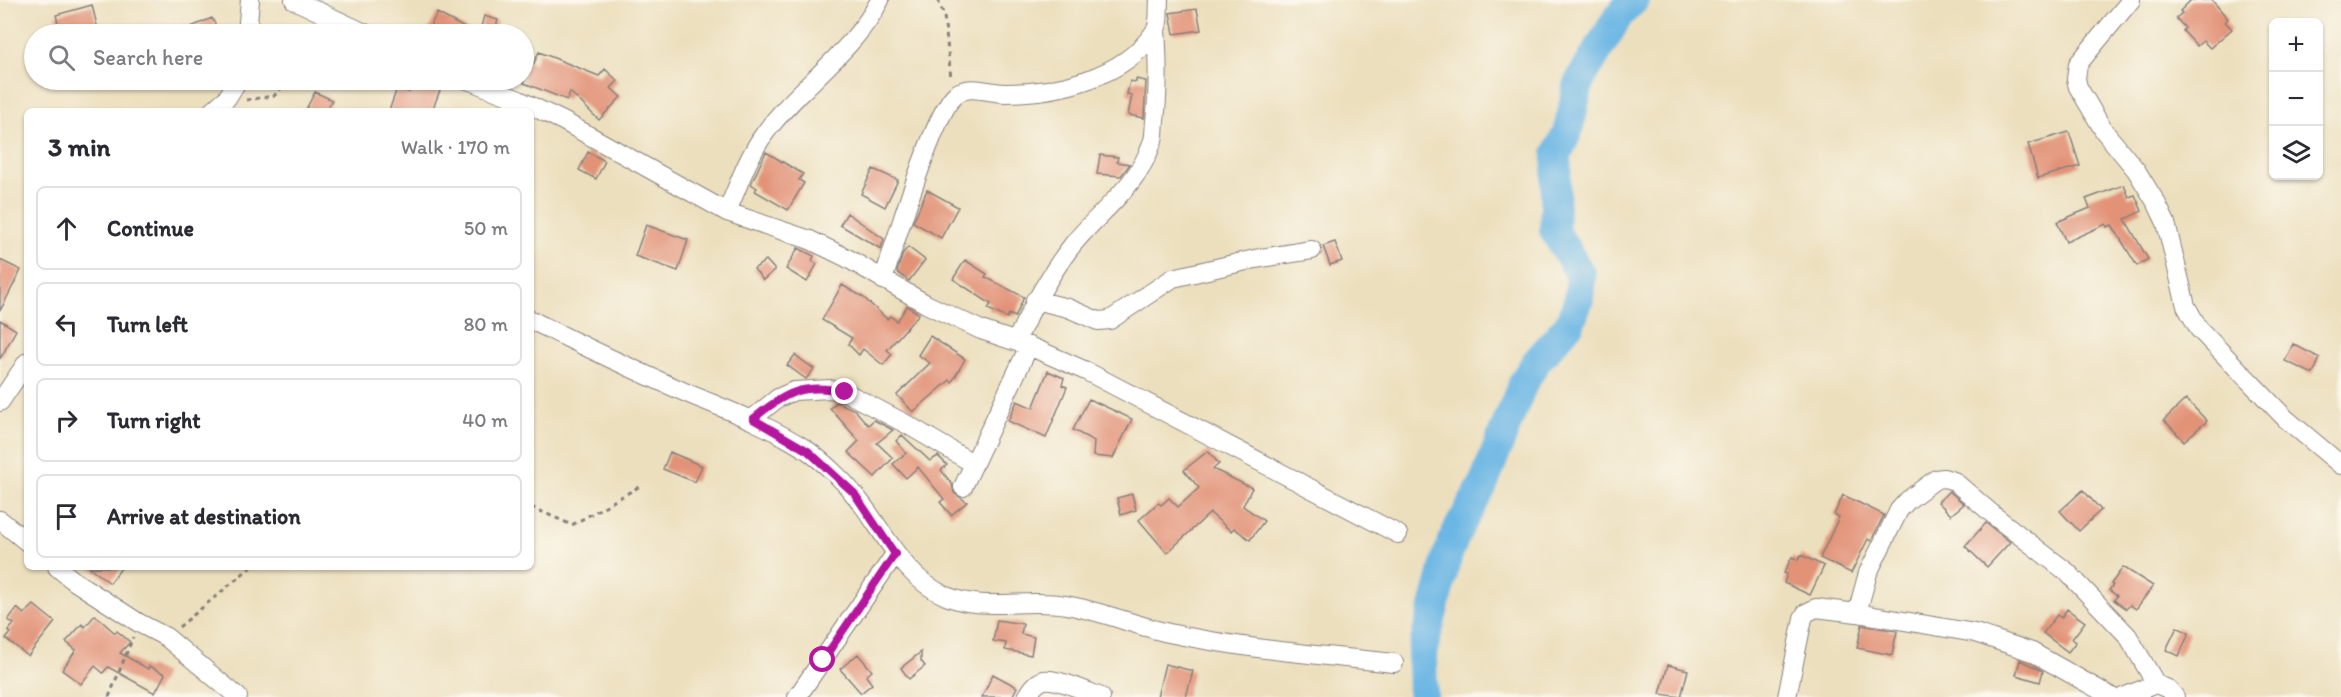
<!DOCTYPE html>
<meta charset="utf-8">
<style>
:root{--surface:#fff;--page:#f7f7f7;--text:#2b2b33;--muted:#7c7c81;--line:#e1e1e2}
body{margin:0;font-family:Itim,sans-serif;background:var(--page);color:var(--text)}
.controls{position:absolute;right:18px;top:18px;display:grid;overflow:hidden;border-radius:9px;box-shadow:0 2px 4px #0004}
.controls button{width:54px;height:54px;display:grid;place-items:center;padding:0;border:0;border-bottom:2px solid var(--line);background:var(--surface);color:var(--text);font:30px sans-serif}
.stop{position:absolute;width:18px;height:18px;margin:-14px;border:4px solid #b5179e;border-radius:50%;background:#fff}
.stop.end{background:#b5179e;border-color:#fff;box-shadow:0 2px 6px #0008}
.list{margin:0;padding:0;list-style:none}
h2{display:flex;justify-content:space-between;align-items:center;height:78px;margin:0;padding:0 24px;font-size:26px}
h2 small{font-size:20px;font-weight:400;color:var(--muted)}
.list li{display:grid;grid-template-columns:39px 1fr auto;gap:18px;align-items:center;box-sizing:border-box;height:84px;margin:0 12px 12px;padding:0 12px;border:2px solid var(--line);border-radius:9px}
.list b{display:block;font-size:22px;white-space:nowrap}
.list em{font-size:20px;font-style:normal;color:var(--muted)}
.icon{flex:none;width:33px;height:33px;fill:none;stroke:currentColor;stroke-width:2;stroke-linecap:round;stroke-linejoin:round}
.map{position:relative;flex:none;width:2341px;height:697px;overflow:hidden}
.search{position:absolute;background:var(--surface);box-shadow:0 2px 4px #0004;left:24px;top:24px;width:510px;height:66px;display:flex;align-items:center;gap:15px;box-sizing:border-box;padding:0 21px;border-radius:33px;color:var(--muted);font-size:22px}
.panel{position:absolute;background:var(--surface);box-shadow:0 2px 4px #0004;left:24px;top:108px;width:510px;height:462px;border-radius:9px}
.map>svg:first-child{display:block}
</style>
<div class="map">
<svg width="2341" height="697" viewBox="0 0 2341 697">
<rect width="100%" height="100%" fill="#fbf7ec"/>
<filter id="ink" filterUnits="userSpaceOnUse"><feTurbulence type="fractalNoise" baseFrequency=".0167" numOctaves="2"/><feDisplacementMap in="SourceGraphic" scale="12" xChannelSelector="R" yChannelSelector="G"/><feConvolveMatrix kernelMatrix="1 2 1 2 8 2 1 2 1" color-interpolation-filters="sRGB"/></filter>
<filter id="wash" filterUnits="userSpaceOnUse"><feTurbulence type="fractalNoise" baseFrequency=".008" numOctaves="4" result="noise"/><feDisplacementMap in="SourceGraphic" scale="24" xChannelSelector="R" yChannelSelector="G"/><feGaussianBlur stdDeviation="1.35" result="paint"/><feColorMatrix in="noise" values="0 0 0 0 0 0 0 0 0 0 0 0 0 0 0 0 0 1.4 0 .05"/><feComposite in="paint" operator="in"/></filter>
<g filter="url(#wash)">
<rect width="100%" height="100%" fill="#ecdfbd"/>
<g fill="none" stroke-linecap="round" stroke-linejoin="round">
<path stroke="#6bb6e4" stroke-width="30" d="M1423 697 1422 653 1448 554 1457 531 1482 487 1523 383 1536 362 1570 323 1579 299 1581 275 1554 230 1557 154 1568 131 1579 82 1619 15 1634 0"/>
</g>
<g id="blocks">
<path fill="#e29277" d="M2191 0H2212L2228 19 2225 22 2232 29 2210 48 2203 41 2197 46 2183 31 2185 28 2176 18 2182 13 2180 11Z
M92 5 99 34H61L56 15Z
M1197 9 1201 30 1174 34 1170 13Z
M437 13 476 34H426Z
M484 16 498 20 494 34H479Z
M212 18 220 34H175Z
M539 52 599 76 605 69 618 81 611 88 621 97 599 120 570 92 567 100 524 83V60L534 63Z
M1136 79 1146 81 1144 118 1128 115 1132 95 1127 94 1130 81 1136 82Z
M415 80H444L432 111H389L397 88 409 92Z
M315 92 332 100 326 111H305Z
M2069 132 2080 166 2038 178 2028 144Z
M588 152 605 161 596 179 579 170Z
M766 152 803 174 799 180 804 183 788 210 755 191 757 188 751 184Z
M1100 155 1118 157 1117 162 1130 164 1121 176 1097 174Z
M873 169 898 180 885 207 861 194Z
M2124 185 2129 197 2135 195 2142 211 2125 219 2148 259 2137 266 2112 225 2107 227 2106 224 2066 242 2057 222 2090 208 2086 199Z
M927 190 958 207 941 238 913 222Z
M847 213 884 239 881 249 840 225Z
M646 225 688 240 678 271 635 256Z
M1335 242 1342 261 1330 265 1323 246Z
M908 247 925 260 909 281 897 272 903 253Z
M798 248 814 256 812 261 817 264 807 282 786 269Z
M0 260 21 270 0 311Z
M766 260 775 270 763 280 754 269Z
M965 260 987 274 985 277 1024 297 1015 317 1009 314 1007 318 988 309 991 304 953 279Z
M842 285 863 297 887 319 890 316 897 321 907 306 919 314 887 350 892 354 883 365 863 349 859 355 848 344 852 338 822 320Z
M0 320 16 330 0 359Z
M930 336 965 359 952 382 950 380 913 412 897 395 930 363 918 355Z
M2293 344 2320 358 2313 374 2285 361Z
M795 355 814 369 806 379 787 365Z
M1048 371 1064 378 1062 385 1067 387 1046 438 1008 421 1017 401 1033 408Z
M1089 399 1132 419 1113 458 1093 456 1094 441 1073 430Z
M2186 399 2207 421 2184 441 2164 420Z
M837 402 855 410 868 425 874 420 893 430 877 443 893 458 875 477 848 452 859 441 830 408Z
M902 435 930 461 938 456 947 465 941 470 952 484 954 493 967 502 951 515 940 502 944 499 918 467 906 478 893 464 906 453 896 441Z
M1208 451 1219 464 1213 469 1252 488 1243 506 1264 521 1250 540 1234 528 1231 531 1210 513 1167 553 1139 520 1158 503 1161 505 1169 498 1178 507 1199 488 1184 470Z
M670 452 702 466 695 482 663 469Z
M2083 490 2101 510 2079 531 2060 511Z
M1949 491 1964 504 1951 515 1938 502Z
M1132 494 1136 510 1121 515 1117 498Z
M1843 495 1884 515 1871 541 1868 539 1851 573 1820 558 1839 517 1834 515Z
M1986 523 2010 542 1987 567 1965 546Z
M1801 555 1824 566 1810 595 1784 583 1787 574 1784 573 1792 557 1798 560Z
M89 567H122L110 583Z
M2123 567 2153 586 2136 609 2130 605 2126 609 2114 600 2117 596 2109 590 2113 585 2111 584Z
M34 605 55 622 28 656 6 639 11 633 8 631 14 624 8 620 17 608 24 614Z
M2067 609 2085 622 2072 639 2076 642 2068 652 2043 633 2057 615 2061 618Z
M95 615 115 633 117 631 130 642 120 653 148 669 149 666 165 674 155 693 108 667 103 673 95 666 81 684 62 670 76 650 66 642 82 624 85 627Z
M997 620 1023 624 1021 634 1034 637 1031 655 1005 650 1006 643 993 641Z
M1862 625 1897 631 1892 655 1857 648Z
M2177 627 2189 633 2179 656 2166 650Z
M921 652V661L925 666 909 679 901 668Z
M858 654 872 671 866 676 872 684 861 693 840 669Z
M2020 660 2043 671 2040 682 2016 675Z
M1165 664 1193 671 1186 697H1157Z
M1668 665 1688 670 1681 697 1660 694Z
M993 674 1017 687 1012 697H982Z"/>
</g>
</g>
<g filter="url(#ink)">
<use href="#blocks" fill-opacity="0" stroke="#87807c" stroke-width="1.5"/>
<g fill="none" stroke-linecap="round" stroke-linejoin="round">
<g stroke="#87807c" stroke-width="20">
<path id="minor" d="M294 0 367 34
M2131 0 2078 64 2076 79 2078 87 2104 131 2136 170 2157 204 2166 223 2186 306 2199 329 2286 419 2341 465
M247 34 250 0
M468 80 519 100 563 121 727 212 810 240 847 258 926 304 981 330 1029 346 1086 371 1398 534
M212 111 227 98 238 80
M727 212C738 186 748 156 765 133 799 86 853 53 880 0
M883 280C894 247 934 111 956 94 971 84 989 93 1005 93 1057 93 1124 78 1155 31 1160 24 1158 9 1159 0
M1035 300 1068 308 1098 321 1110 320 1173 278 1255 259 1312 250
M531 320C583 346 636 371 689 394 730 411 770 426 807 450 821 460 842 479 853 493 884 528 900 576 946 596 984 612 1026 598 1066 605 1101 611 1134 625 1169 633 1243 649 1319 655 1394 663
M1016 341C1032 307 1050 273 1074 243 1101 210 1138 186 1152 143 1155 137 1154 128 1155 121 1159 90 1158 60 1156 30
M0 402 27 362
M752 419 778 398 794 391 830 389 845 392 908 425 974 464
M963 487 1029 346
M0 520 27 542
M57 567 74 581 139 623 166 637 238 697
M1857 613 1868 573 1899 510 1908 500 1936 479 1944 478 1954 481 1997 518 2067 572 2128 636 2156 684
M797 697 895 554
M1027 697C1031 690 1036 682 1044 680 1057 678 1088 692 1101 697
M1787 697 1803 618 1806 613 1816 608 1857 613 1975 633 2032 652 2112 697
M2123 697 2156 684 2168 689 2175 697"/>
</g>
<path stroke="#87807c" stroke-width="3" stroke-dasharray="4.5 4.5" stroke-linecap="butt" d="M938 0 944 16 951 78
M246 100 274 96 285 84V80
M531 507 572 525 642 485
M179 627 251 567
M109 697 133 637"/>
<use href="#minor" stroke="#fff" stroke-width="18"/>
</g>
</g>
<g fill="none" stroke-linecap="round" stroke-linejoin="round" filter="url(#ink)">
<path stroke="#b5179e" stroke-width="8" d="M823 660 895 554 854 493 808 451 753 419C784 393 804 382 845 392"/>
</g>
</svg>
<div class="controls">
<button>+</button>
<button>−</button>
<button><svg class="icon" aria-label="layers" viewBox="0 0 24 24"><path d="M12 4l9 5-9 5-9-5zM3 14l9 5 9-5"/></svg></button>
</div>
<div class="stop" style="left:823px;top:660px"></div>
<div class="stop end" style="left:845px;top:392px"></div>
<div class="search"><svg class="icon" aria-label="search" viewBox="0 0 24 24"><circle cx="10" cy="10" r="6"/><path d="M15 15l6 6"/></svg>Search here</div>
<section class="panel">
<h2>3 min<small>Walk · 170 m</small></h2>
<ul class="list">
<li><svg class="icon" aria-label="ahead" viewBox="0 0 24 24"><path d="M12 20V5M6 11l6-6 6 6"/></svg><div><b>Continue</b></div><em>50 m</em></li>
<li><svg class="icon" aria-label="left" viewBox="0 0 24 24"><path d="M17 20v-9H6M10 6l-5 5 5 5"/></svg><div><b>Turn left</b></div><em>80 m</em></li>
<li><svg class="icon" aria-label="right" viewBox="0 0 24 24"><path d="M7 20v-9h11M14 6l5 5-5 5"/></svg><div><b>Turn right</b></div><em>40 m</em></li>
<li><svg class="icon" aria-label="arrive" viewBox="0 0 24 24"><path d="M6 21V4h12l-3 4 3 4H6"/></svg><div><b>Arrive at destination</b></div></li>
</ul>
</section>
</div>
